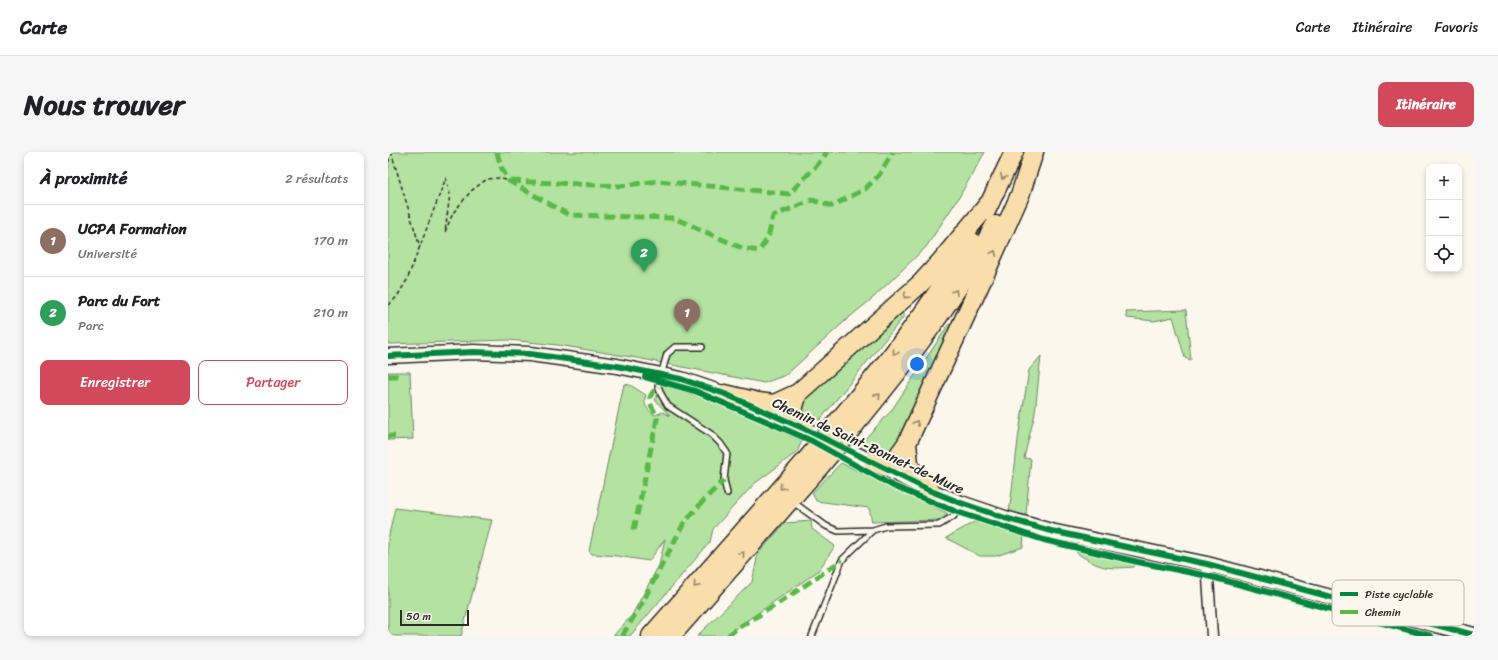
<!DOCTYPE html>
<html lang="fr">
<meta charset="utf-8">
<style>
:root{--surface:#fff;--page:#f6f6f6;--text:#202124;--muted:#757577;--line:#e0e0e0;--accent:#d1495b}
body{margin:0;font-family:Sriracha,sans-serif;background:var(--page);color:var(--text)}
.controls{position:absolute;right:12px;top:12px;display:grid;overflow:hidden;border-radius:8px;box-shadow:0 2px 6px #0003}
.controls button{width:36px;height:36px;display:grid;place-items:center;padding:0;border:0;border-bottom:1px solid var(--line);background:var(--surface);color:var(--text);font:20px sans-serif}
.scale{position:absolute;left:12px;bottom:10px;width:69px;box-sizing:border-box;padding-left:4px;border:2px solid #2b2b2b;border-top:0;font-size:11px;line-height:14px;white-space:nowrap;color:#2b2b2b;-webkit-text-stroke:3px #fbf7ec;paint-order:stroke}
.you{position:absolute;left:529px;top:212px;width:14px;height:14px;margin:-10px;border:3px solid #fff;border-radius:50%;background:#1a73e8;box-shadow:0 0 0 6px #1a73e833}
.badge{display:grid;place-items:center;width:26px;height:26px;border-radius:50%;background:var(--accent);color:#fff;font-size:13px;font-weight:700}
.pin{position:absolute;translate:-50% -33px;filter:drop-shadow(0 1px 2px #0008)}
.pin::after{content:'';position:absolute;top:21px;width:14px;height:12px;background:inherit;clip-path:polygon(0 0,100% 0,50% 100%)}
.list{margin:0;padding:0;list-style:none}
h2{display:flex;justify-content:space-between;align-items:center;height:52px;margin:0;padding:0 16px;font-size:17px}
h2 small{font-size:13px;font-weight:400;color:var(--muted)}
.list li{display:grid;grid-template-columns:26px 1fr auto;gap:12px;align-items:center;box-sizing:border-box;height:72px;padding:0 16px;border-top:1px solid var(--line)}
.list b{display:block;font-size:15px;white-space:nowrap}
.list p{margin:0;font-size:13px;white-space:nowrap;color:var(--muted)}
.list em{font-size:13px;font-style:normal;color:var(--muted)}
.actions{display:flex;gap:8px;padding:12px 16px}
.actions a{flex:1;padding:9px 0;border:1px solid var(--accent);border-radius:8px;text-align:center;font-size:14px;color:var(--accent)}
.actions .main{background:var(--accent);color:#fff}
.icon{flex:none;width:22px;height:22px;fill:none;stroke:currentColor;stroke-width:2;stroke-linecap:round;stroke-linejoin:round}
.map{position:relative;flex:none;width:1086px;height:484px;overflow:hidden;border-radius:8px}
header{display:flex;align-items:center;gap:24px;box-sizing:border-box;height:56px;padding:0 20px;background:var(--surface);border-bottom:1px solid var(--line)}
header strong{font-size:19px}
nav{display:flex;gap:22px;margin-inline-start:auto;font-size:14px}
.intro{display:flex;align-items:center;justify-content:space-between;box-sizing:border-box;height:96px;padding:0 24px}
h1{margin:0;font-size:28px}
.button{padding:10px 18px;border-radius:8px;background:var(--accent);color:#fff;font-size:14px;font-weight:700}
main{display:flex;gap:24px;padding:0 24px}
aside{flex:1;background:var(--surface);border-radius:8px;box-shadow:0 2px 6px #0003}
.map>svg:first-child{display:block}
</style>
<header>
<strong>Carte</strong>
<nav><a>Carte</a><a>Itinéraire</a><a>Favoris</a></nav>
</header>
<div class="intro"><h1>Nous trouver</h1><a class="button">Itinéraire</a></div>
<main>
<aside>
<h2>À proximité<small>2 résultats</small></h2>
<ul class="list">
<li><span class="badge" style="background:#8d6e63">1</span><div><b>UCPA Formation</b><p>Université</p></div><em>170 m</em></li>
<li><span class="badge" style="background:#2e9e5b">2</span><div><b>Parc du Fort</b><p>Parc</p></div><em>210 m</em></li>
</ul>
<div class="actions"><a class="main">Enregistrer</a><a>Partager</a></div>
</aside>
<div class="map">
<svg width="1086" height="484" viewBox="0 0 1086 484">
<rect width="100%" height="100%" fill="#fbf7ec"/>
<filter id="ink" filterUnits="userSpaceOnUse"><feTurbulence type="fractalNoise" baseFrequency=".025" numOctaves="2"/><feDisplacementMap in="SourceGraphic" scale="8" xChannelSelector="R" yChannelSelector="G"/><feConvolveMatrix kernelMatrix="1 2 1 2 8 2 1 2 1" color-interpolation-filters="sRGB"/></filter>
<g filter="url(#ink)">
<path fill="#b3e2a1" stroke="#6f8666" d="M0 0H597L570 47 538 95 486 145 457 169 398 223 376 231 249 206 170 193 121 188 0 192Z
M798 158 803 208 797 206 785 165 766 169 739 166 738 160Z
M512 159 517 163 432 268 416 264 411 255 419 240Z
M561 172 565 174 510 295 493 304 472 292 503 259Z
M653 204 647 261 636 306 643 307 635 395 608 404H592L558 386 586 370 618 372 622 354 631 280 641 218Z
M0 220H22L25 287 0 288Z
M236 232 242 233 258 243C254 252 260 259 267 263L275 260 282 264 267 248 274 233 324 248 414 289 409 300 366 332 325 377 322 390 242 484H225L244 463 271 413 277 387 261 409 229 404 204 402 201 399Z
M453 311 559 361 557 368 484 370 481 356 428 349 424 341Z
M7 356 104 368 73 484H0V387Z
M423 369 424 377 447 394 430 419 337 484H309L364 430 370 402 397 371Z
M688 398 749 412 746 415C719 417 712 417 689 401Z"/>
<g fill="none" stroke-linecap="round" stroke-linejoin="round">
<g stroke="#2b2b2b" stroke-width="8">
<path id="lane" d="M314 195H287L279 202 270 234 273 242 280 254 323 282 332 291 339 301 336 328 339 341
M405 350 438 374 450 379 485 378
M424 484 454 408 485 378 498 374 551 373 566 364 572 352"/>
</g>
<g stroke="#2b2b2b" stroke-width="13">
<path id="street" d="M819 412 824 484"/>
</g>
<g stroke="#2b2b2b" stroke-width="17">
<path id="secondary" d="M0 204 86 200 142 202 229 214 293 227 337 242 417 277 543 339 573 351 617 366 663 379 819 412 1086 483"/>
</g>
<g stroke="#2b2b2b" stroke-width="21">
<path id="highway" d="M598 59 626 0
M410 241C404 260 402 263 417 277
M337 242 370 250 386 252 410 241 533 131 553 109 603 49
M451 268C499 211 545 153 582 88
M465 275C518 211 568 146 607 73
M519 291 521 312 524 319 543 339
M485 310 495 313 507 308 519 291 600 115 632 43 646 0
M263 484 420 306
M283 484 433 313"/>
</g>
<path stroke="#2b2b2b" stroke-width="1.5" stroke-dasharray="4 3" stroke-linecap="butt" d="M3 0 32 95
M0 17 2 0
M0 153C10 146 13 137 19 128L58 26 62 42 57 80 65 61 83 39 99 27 111 26 121 29"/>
<use href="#lane" stroke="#fbf7ec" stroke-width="5"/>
<use href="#street" stroke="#fbf7ec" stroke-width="10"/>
<use href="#secondary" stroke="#fbf7ec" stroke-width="14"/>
<use href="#highway" stroke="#f9deab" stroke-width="18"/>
<g stroke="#2b2b2b" stroke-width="21" stroke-linecap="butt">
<path id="highway-bridge" d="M420 306 451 268
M433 313 465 275"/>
</g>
<use href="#highway-bridge" stroke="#f9deab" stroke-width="18"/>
<path stroke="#58b947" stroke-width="5" stroke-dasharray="10 5" stroke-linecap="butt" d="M109 0 113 15 121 29 181 63 286 66 354 96 371 99 380 86 385 64 424 48 444 54 477 37 491 23 505 0
M123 29 232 34 271 29 401 42 430 12 439 0
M0 224H14
M0 284H7
M246 378 269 267C269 259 260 254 262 245 264 241 267 237 270 234
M234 484 253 453 296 371 316 348 336 328
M340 484 348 477 391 451 454 408"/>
<g stroke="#fbf7ec" stroke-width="8">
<path id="cycleway" d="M0 204 86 200 142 202 229 214 293 227 337 242 417 277 543 339 573 351 617 366 663 379 819 412 1086 483
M257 225 307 239 378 269 424 289 505 334 569 360 656 388 750 410 820 424 1043 484"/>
</g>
<use href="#cycleway" stroke="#00873e" stroke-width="6"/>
</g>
<defs><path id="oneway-chevron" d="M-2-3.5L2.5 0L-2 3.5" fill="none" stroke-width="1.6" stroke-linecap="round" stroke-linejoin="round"/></defs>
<g stroke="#92846b">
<use href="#oneway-chevron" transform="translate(615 25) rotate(116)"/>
<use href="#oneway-chevron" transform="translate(606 101) rotate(-66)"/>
<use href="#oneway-chevron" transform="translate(567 140) rotate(-58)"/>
<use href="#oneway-chevron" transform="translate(518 144) rotate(138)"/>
<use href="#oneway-chevron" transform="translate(507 200) rotate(127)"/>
<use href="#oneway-chevron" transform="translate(490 244) rotate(-50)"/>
<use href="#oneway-chevron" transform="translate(528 271) rotate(-66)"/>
<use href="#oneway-chevron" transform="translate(394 335) rotate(131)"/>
<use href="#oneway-chevron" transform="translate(354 402) rotate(-49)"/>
<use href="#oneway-chevron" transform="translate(308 433) rotate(131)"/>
</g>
</g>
<g text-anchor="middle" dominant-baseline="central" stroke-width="4" stroke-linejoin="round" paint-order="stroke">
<g font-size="14" fill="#2b2b2b" stroke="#fbf7ec">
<text transform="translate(480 294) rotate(25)">Chemin de Saint-Bonnet-de-Mure</text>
</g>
</g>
<rect x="944" y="428" width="132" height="46" rx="6" fill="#fbf7ec" stroke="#bdbab2" stroke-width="1"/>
<rect x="952" y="440" width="18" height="4" fill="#00873e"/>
<rect x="952" y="458" width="18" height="4" fill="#58b947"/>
<g font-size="11" fill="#2b2b2b">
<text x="977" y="446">Piste cyclable</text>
<text x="977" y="464">Chemin</text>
</g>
</svg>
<div class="controls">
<button>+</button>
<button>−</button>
<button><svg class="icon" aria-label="locate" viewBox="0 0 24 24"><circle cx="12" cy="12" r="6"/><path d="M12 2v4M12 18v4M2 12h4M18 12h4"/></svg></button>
</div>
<div class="scale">50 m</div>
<div class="you"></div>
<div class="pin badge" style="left:299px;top:180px;background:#8d6e63">1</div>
<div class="pin badge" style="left:256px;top:120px;background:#2e9e5b">2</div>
</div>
</main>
